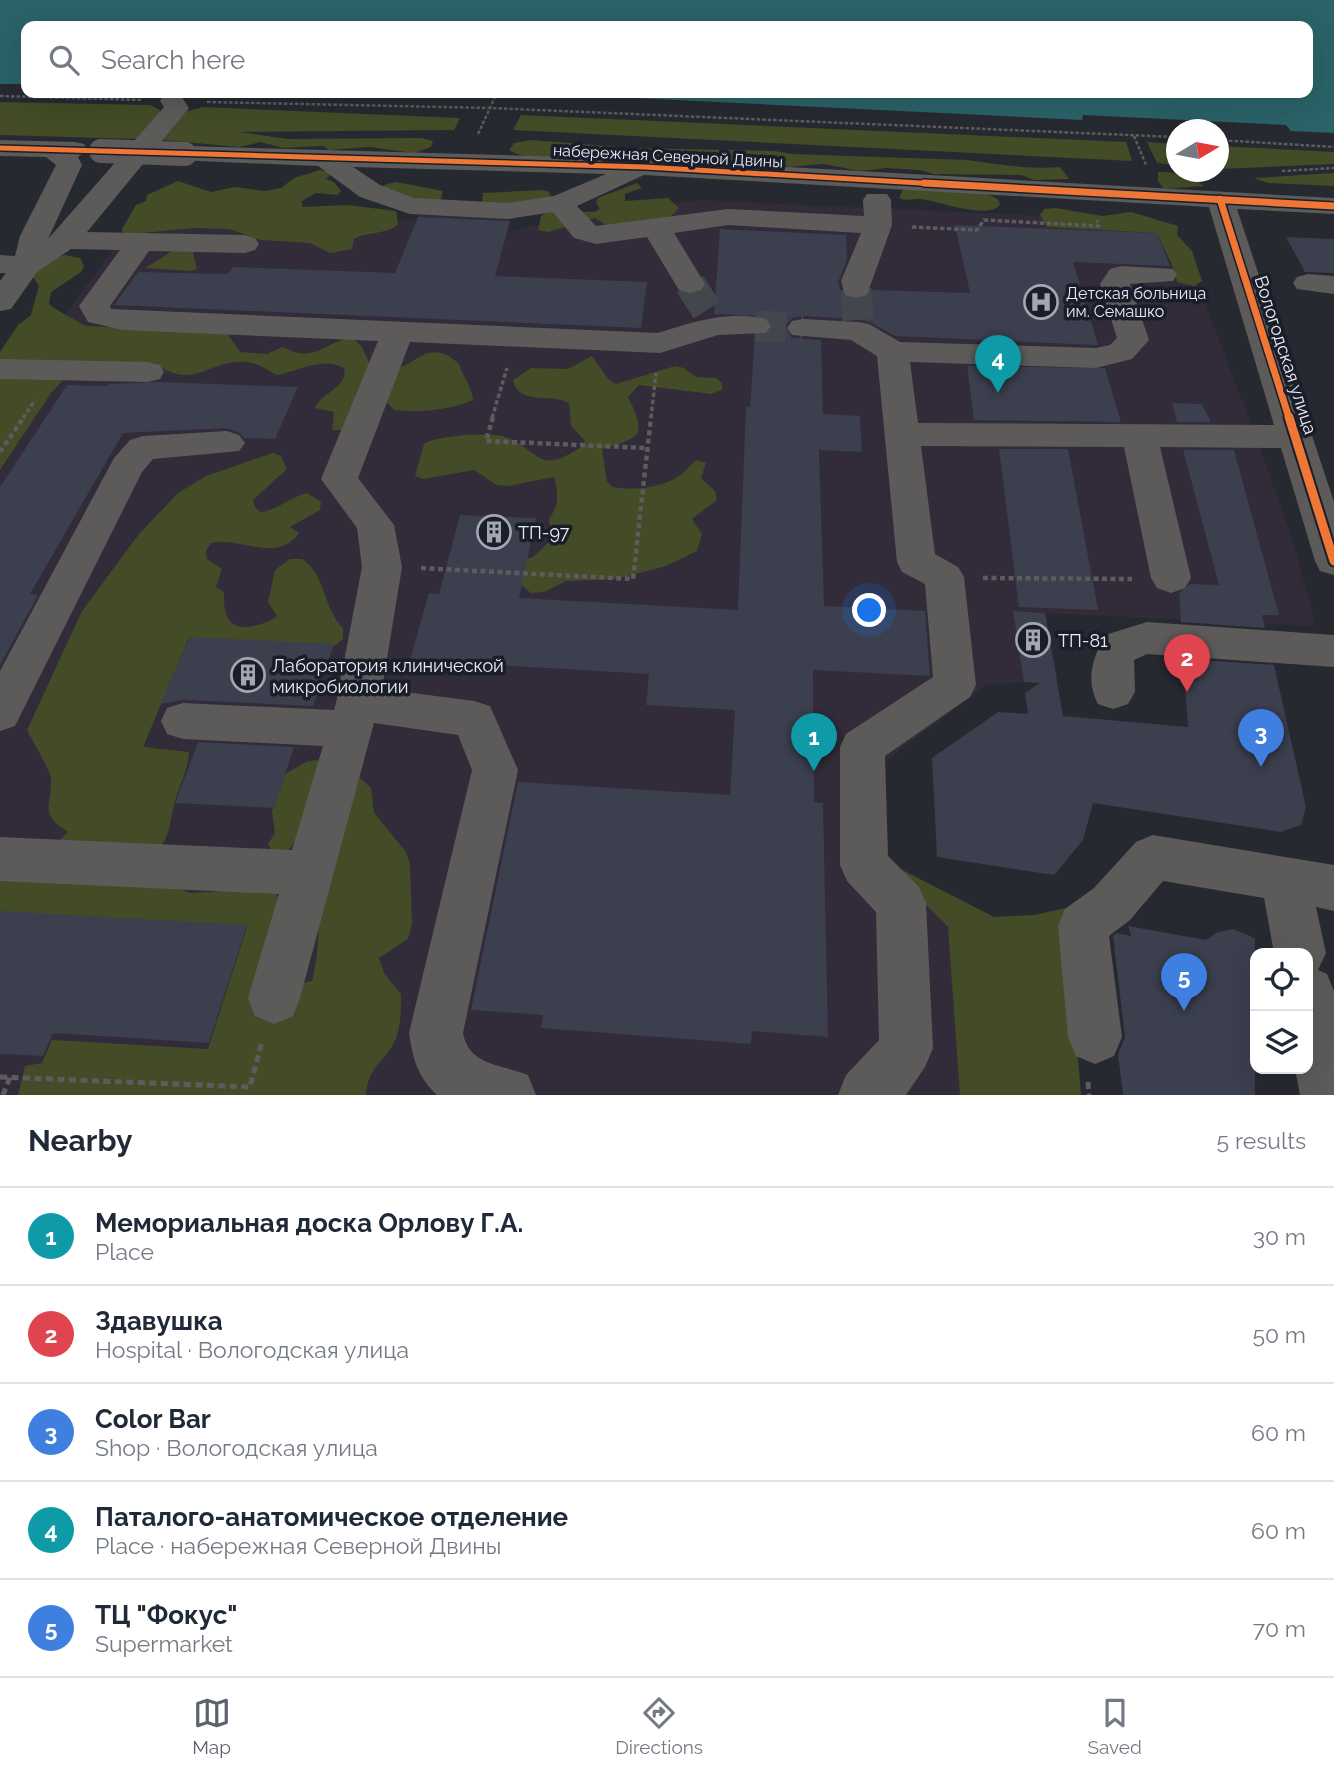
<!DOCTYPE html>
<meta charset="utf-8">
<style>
:root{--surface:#fff;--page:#f2f2f3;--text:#1f2937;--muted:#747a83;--line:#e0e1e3;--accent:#5b626d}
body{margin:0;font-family:Raleway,sans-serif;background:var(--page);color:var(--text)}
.controls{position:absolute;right:21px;bottom:21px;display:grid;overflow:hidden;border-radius:14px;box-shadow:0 7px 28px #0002}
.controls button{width:63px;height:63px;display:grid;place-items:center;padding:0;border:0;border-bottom:2px solid var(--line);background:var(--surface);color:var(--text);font:35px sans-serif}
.compass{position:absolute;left:1166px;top:119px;width:63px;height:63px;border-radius:50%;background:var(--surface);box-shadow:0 7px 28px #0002;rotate:80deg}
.you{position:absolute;left:870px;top:611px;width:24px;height:24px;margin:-18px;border:5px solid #fff;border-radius:50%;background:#1a73e8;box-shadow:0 0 0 10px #1a73e833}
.badge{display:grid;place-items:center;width:46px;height:46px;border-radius:50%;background:var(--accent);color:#fff;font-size:23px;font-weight:700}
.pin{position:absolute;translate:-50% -58px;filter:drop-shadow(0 2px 4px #0008)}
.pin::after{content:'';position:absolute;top:37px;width:24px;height:21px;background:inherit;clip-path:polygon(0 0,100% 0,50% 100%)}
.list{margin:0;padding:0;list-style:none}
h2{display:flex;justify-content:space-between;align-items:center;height:91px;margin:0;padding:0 28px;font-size:30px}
h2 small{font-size:23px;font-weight:400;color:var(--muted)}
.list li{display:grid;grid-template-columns:46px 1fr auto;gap:21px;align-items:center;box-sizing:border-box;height:98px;padding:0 28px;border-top:2px solid var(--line)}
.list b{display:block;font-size:26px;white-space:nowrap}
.list p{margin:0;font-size:23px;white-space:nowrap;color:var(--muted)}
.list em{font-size:23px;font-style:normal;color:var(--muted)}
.icon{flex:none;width:38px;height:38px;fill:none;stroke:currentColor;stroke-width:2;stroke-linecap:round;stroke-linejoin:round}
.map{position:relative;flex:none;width:1334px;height:1095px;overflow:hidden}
.search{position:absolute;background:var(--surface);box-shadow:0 7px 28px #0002;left:21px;right:21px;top:21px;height:77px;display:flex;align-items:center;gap:18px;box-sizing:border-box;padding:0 24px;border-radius:14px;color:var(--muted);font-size:26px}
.sheet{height:581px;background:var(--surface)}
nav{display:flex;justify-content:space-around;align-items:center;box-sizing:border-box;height:98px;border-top:2px solid var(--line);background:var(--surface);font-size:19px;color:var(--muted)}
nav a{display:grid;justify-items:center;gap:4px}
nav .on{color:var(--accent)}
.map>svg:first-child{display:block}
</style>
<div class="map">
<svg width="1334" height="1095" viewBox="0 0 1334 1095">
<rect width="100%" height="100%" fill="#272931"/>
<path fill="#322b39" d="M699 200 1152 221 1191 267 1255 434 1293 541 1316 626 1045 613 1058 681 988 684 881 764V859L994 917 1027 1095H0V403L144 207 416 220 419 214 510 216 508 231 604 212Z"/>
<path fill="#434c27" d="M0 102 150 105 160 110 162 115 140 139 0 135Z
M203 107 460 118 454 130 240 132 288 139 421 138 433 141 431 147 414 153 369 147 329 150 323 146 283 148 261 142 239 147 163 140 184 112Z
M521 115 1126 142 1132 161 513 130Z
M531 140 630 148 775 151 791 154 967 160C998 164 1029 170 1060 167L1069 179 1034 180 1021 175 934 174 920 170 886 168 860 171 824 164 789 167 768 160 733 164 645 157C627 157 610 159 591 155 565 151 533 165 509 150L514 143Z
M1147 142 1176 144V165L1157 163Z
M1218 146 1334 152V164L1219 169Z
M320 170 332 173 326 179 334 182 341 191 338 195 316 193 302 201V207L347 205 396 211 398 224C387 235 368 231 354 239L352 249 330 253 310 243 261 240 229 229 193 228 132 234 123 233 122 229 136 205 146 201 147 195 178 181 211 192 235 187 265 191 281 188 294 178Z
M1158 172C1170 170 1196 178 1204 186L1164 189 1158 181Z
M1334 173V186L1268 183 1254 178Z
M396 182 443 191 440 202 420 200 385 189 384 185Z
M637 183 642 188 625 194V201L668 198 679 208 669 218 608 226 595 218 548 232 538 230 541 216 551 210 594 212 600 209 596 203 598 198Z
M919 189 984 193 998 199 1000 205C986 220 939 201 921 199 913 198 908 202 899 198L903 190Z
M543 190 549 192 551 197 500 205 482 204 483 193Z
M1056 208 1103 216 1131 212 1178 226 1177 235 1192 251 1202 281 1194 286 1177 282C1175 267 1163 248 1157 233L1047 227 1040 215 1044 209Z
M174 250 193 252 197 269 191 271 145 268Z
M65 255 80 258 84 266 81 272 51 292 49 304C56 310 78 322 87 326L227 333 240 352 267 354 282 347C288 349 293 352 298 353 318 358 333 338 353 338L362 347 370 364C377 365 385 369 392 369 414 369 428 335 459 364 463 377 472 387 473 400 449 410 419 413 394 410L385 400 342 430H332L334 412 315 408C321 392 349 388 344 368 322 356 299 371 277 375 267 370 258 363 246 362 210 359 193 392 155 363H135L66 377 51 393 0 470V352L18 325 31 315 39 286 33 277C37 266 54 257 65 255Z
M592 356 609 380 616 384 675 366 684 368 696 377 716 378 722 383V390L711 394 639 385 628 397C648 436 640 438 602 449L607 481 612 487C633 491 661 488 679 476 685 472 690 465 696 460L706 463 701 478 715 491 717 500 692 519 702 534 697 551 666 566 616 579 566 581 544 592 531 593 516 581 522 560 533 557 551 540 549 518C560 506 558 492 554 477L508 486 497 485 474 470 423 479 415 476 424 444C438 435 490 432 505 437 536 447 537 474 573 452 580 448 582 448 585 441L571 426 569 403C552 393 518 406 513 380L531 368 568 369Z
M273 453 281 456 287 469 253 500 255 507 261 512C278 510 290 497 307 493L321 502 320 510 290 527 299 533C278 564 241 537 211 543L206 551 207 559 222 569 216 587 224 592C224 601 224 614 229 620 239 634 267 624 277 616L268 602 275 570 290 559H302C326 574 323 609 343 628V639L333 647 188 640 143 747 189 752C188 772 178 787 174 805 169 827 170 838 154 855 161 875 170 887 191 893L275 888 298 984 312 981C326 921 315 895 299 837L289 849 272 854 268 844 275 833 272 811 285 774 308 761 321 760 354 773 371 788 374 813 406 852 410 864 412 924 408 939 379 958 384 973 401 994C401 1011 401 1034 391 1048 377 1068 369 1068 366 1095H18L25 1066 42 1063 52 1040 208 1049 247 927 0 915V845L58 842 68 832C38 812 52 807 51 780 51 770 32 741 27 730L82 611 139 534 178 493 206 476Z
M881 859 994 917 1034 915 1066 908 1081 1095H960L948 927Z"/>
<path fill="#2a6267" d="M0 0H1334V133L1291 131 1286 125 1083 115 1082 120 615 97V93H1308V26H26V84H0Z"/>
<path fill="#3b3f4e" d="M418 217 510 221 495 276 647 282 641 328 114 305 138 272 228 274 233 267 395 273Z
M955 225 1157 233 1170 266 1073 262 1098 345H1096L895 336 870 322 858 319 803 316 792 318 785 326 792 338 821 340 823 414 860 416 862 452 819 450 824 606 925 611 930 676 813 670 814 802 823 803 828 1037 752 1031 751 1044 541 1028 543 1015 471 1010 518 782 730 795 735 710 646 705 649 674 410 660 429 593 439 594 460 515 536 518 519 598 738 610 746 407H750L755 336 768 335 774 326 766 316 714 314 720 229 846 235 847 260 838 282 842 296 857 301 868 298 872 290 970 293Z
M1286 237 1334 239V273L1305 272Z
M967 366 1105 368 1121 422 974 420Z
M157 382 298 387 275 439 244 438 240 433 227 428 123 433 30 594 38 595 0 665V487L67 385 107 386 108 384Z
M1172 403 1202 404 1211 422H1177Z
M999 449H1068L1098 610 1019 607Z
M1183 450H1234L1279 615H1262L1265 628 1181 622 1179 593 1190 584 1219 585Z
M1013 611 1045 613 1063 716 1188 727 1183 659 1274 665 1306 807 1301 825 1281 832 1093 803 1083 840 1054 875 937 857 932 758 998 712 1028 714 1025 693 1040 683 1024 682Z
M190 637 334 644 313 706 183 700 160 704Z
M198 742 294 747 274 808 175 803Z
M0 911 247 925 209 1043 53 1033 43 1056 0 1054Z
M1128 926 1206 940 1218 932 1233 929 1255 938V1095H1123L1118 1054 1125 1037 1113 936 1117 933 1131 936Z"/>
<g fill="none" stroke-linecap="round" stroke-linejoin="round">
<path stroke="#44464e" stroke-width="31" stroke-dasharray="31 15" stroke-linecap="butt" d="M690 284 709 314
M856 289 858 320
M755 326 803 328"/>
<path stroke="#5c5c5e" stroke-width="2.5" stroke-dasharray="3.5 2" stroke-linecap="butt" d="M457 93H615
M0 96 143 100
M207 102 490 108 1176 137
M478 134 496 95
M1134 136 1146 165
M1218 140 1334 147
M1282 171 1334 168"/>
<path stroke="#5c5c5e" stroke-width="3.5" stroke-dasharray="4.5 2.5" stroke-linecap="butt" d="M912 227 977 230 984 220 1099 226 1097 220
M23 418 35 400
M492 418 507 368
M651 418 656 373"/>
<path stroke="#5c5c5e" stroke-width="4.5" stroke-dasharray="5 3.5" stroke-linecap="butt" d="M493 417 486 441 647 448
M0 452 24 417
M421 568 633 579 651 417
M983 578 1132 579"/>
<path stroke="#5c5c5e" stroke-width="5" stroke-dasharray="7 4.5" stroke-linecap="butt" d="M0 1077 250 1087 262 1041
M1088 1082 1089 1095
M3 1095 10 1077"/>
<path fill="#5c5b5a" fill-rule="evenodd" d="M172 94 181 96 189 108 87 232 245 235 255 238 259 244 255 250 245 253 149 251 110 306 111 309 658 333C694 322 728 310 766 319L771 326 766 333 718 335 660 353 410 342 358 478 394 525 402 567 382 689 474 701 490 706 518 770 463 1033C469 1066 501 1064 528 1075L536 1095H437C417 1076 413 1059 409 1033L472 770 458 735 374 723 300 998 293 1016 274 1024 255 1016 248 998 279 894 0 881V837L292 850 323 746 183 739 167 734 161 721 167 708 183 703 334 710 336 703 362 567 357 528 321 479 378 341 123 330 88 322 79 306 120 250 71 249 37 272 11 309 0 311V281L6 273H0V255L15 256 20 236 56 165 46 157 0 156V140L75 142 84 144 88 150 78 157 82 165 48 239 164 107 160 101 163 96Z
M185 146 645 159 1334 198V214L1237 209 1334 502V575L1320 571 1315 561 1281 448 1160 447 1191 578 1185 588 1171 593 1157 588 1151 578 1124 447 921 446 935 554 958 567 964 577 976 685 970 697 885 756 888 856 919 887 926 903 933 1048 925 1067 906 1095H838L846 1075 879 1040 876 912 847 881 840 865V747L846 734 933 677 925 584 902 572 897 562 877 356 851 340 792 335 787 328 792 321 803 319 858 322 869 324 900 342 1096 348 1110 345 1117 338 1100 284 1110 269 1121 266 1173 269 1177 275 1173 281 1130 284 1149 340 1132 359 1096 368 910 362 918 423 1274 425 1209 207 644 175 577 206 596 226 728 209 864 216 863 200 867 194H887L891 200 892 225 867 295 856 298 845 295 841 281 861 233 728 225 674 233 705 284 701 290 690 293 679 290 647 237 596 244 574 238 553 212 508 219 410 214 360 197 318 166 176 160 172 154 176 148ZM353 167 606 174 554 196 508 203 414 198 380 185Z
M1308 274 1334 276V294L1297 289 1293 283 1297 277Z
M0 359 148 362 160 365 164 372 160 379 148 382 0 379Z
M227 431 239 435 245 443 239 451 153 459 142 472 15 726 0 731V671L114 458 130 440 143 436Z
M1147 622 1334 635V667L1147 654 1134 660 1135 692 1128 704 1113 709 1098 704C1085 680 1093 658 1105 635Z
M1153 835 1334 865V911L1316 907 1326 953 1318 970 1327 974 1334 991V1095H1300L1295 1069H1308V953H1274L1264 898 1163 881 1130 920 1109 936 1122 1037 1114 1056 1095 1064 1076 1056 1068 1037 1058 926 1065 909 1094 888 1136 842Z"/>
<path stroke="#5c5b5a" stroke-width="24" d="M101 151 185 154"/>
<g stroke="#191e2a" stroke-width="8">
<path id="cycleway-far2" d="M0 148 645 167 955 185"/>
</g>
<g stroke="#191e2a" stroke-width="10">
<path id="cycleway-far1" d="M924 183 1334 206
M1220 199 1289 418"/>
</g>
<g stroke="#191e2a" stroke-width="13">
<path id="cycleway" d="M1289 417 1334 561"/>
</g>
<use href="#cycleway-far2" stroke="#f07635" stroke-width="5"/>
<use href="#cycleway-far1" stroke="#f07635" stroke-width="7"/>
<use href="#cycleway" stroke="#f07635" stroke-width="9"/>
</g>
<defs>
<g id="hospital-ring" transform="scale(1.75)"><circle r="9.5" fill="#191e2a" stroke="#a4a7b0" stroke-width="1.5"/><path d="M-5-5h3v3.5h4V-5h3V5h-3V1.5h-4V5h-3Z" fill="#a4a7b0"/></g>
<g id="building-ring" transform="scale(1.75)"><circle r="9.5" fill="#191e2a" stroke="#a4a7b0" stroke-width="1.5"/><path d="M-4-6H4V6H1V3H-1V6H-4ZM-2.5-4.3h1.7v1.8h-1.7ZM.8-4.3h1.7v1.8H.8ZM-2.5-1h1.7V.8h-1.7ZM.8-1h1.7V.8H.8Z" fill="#a4a7b0"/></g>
</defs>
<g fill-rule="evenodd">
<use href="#hospital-ring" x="1041" y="302"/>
<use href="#building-ring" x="494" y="532"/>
<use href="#building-ring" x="1033" y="640"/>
<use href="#building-ring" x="248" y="675"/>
</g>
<g text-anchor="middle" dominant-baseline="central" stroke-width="7" stroke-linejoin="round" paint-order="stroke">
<g font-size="16" fill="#e8ebf4" stroke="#191e2a">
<text transform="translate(668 156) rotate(3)">набережная Северной Двины</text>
</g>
<g font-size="16" fill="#e8ebf4" stroke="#191e2a" text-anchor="start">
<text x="1066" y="293">Детская больница<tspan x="1066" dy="18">им. Семашко</tspan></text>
</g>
<g font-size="18" fill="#e8ebf4" stroke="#191e2a">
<text transform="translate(1286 355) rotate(72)">Вологодская улица</text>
</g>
<g font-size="18" fill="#e8ebf4" stroke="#191e2a" text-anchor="start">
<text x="518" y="532">ТП-97</text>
<text x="1058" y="640">ТП-81</text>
<text x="272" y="665">Лаборатория клинической<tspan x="272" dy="21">микробиологии</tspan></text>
</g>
</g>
</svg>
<div class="controls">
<button><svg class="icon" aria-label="locate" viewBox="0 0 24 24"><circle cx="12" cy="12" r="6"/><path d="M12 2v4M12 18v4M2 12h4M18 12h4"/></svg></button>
<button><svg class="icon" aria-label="layers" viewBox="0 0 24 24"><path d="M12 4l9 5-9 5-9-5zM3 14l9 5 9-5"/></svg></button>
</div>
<svg class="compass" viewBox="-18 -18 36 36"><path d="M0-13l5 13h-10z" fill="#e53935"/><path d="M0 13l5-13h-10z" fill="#747a83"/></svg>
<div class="you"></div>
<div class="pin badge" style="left:814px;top:771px;background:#0f9aa8">1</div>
<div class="pin badge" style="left:1187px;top:692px;background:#e0444e">2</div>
<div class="pin badge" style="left:1261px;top:767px;background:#3f7fe0">3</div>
<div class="pin badge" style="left:998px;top:393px;background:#0f9aa8">4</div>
<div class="pin badge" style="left:1184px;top:1011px;background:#3f7fe0">5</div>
<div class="search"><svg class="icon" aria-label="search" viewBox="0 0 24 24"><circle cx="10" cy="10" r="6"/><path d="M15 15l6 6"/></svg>Search here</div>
</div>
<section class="sheet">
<h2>Nearby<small>5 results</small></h2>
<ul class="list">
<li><span class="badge" style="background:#0f9aa8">1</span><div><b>Мемориальная доска Орлову Г.А.</b><p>Place</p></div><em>30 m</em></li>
<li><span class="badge" style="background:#e0444e">2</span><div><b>Здавушка</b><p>Hospital · Вологодская улица</p></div><em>50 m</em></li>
<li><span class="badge" style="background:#3f7fe0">3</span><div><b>Color Bar</b><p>Shop · Вологодская улица</p></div><em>60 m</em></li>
<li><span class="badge" style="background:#0f9aa8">4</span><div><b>Паталого-анатомическое отделение</b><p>Place · набережная Северной Двины</p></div><em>60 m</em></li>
<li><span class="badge" style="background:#3f7fe0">5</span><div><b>ТЦ &quot;Фокус&quot;</b><p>Supermarket</p></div><em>70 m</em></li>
</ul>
</section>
<nav>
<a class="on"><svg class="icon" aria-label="map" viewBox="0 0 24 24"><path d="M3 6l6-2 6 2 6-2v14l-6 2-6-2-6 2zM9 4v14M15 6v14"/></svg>Map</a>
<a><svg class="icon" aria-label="directions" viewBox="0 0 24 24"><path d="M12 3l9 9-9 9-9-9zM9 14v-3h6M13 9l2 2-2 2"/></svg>Directions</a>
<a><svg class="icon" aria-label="saved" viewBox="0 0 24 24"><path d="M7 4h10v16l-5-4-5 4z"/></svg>Saved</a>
</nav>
